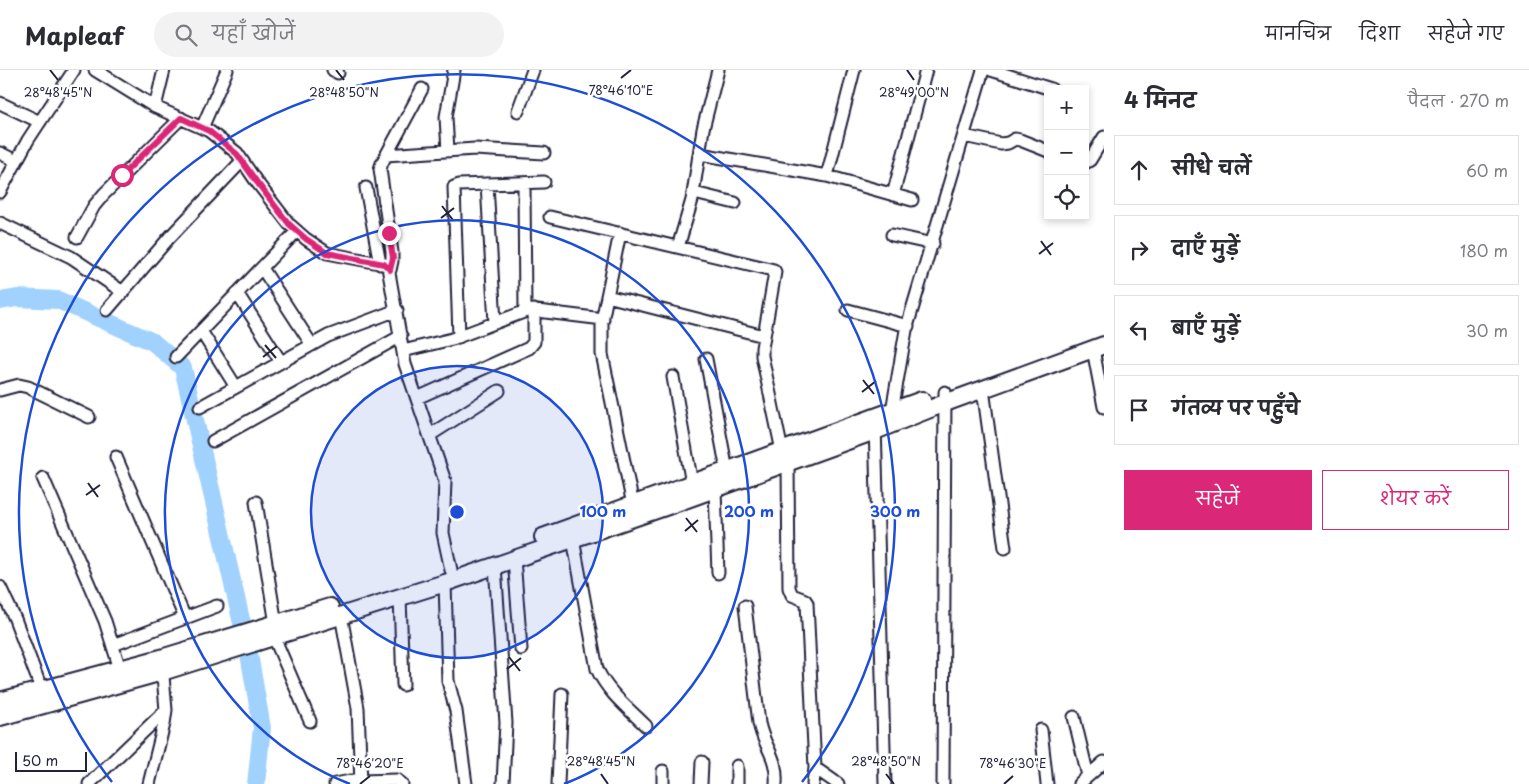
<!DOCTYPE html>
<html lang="hi">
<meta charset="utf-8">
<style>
:root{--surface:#fff;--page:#f2f2f3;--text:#2b2b33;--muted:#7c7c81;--line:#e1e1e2;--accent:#db2777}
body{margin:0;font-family:"Playpen Sans","Playpen Sans Deva",sans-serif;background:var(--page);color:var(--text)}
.controls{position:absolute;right:15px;top:15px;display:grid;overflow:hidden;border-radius:0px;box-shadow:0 2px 8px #0003}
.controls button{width:45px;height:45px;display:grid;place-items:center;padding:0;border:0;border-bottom:1px solid var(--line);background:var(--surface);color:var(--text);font:25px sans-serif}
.scale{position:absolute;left:15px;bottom:12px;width:72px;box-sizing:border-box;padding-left:5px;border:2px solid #22223b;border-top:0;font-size:14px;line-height:18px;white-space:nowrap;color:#22223b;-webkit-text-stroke:4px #fff;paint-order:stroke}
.stop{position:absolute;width:15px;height:15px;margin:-11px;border:4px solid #db2777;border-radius:50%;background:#fff}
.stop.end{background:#db2777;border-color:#fff;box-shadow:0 1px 5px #0008}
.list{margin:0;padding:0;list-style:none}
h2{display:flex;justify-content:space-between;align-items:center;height:65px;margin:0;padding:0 20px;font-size:21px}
h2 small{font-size:16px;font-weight:400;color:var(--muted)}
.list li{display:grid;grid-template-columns:32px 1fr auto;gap:15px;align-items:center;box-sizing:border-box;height:70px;margin:0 10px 10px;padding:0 10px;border:1px solid var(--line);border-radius:0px}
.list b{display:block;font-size:19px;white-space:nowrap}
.list em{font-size:16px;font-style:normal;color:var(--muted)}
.actions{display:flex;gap:10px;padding:15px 20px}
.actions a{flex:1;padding:11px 0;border:1px solid var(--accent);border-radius:0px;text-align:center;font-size:18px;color:var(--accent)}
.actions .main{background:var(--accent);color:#fff}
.icon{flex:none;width:28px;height:28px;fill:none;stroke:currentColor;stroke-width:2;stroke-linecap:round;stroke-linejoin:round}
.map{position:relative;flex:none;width:1104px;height:714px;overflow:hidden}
header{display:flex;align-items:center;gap:30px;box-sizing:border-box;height:70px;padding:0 25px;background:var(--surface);border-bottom:1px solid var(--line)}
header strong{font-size:24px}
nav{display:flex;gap:28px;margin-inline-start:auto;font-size:18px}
.search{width:350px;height:45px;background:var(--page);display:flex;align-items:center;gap:12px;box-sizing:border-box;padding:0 18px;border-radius:28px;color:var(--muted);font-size:19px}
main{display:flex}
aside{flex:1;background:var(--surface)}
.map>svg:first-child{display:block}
</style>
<header>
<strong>Mapleaf</strong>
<div class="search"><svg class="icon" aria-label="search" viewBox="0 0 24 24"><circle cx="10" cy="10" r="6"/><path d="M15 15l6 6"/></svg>यहाँ खोजें</div>
<nav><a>मानचित्र</a><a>दिशा</a><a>सहेजे गए</a></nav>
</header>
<main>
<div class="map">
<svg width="1104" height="714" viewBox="0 0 1104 714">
<rect width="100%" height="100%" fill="#fff"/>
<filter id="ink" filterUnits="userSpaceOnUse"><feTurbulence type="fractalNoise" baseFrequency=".02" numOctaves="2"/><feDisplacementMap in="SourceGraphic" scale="10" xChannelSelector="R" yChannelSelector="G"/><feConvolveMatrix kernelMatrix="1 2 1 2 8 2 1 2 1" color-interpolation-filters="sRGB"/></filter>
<g filter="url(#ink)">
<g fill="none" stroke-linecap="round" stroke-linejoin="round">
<path stroke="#a0d2fd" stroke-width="18" d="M0 231 17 228 58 230 153 272 183 298 249 584 262 658 256 714"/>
<g stroke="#22223b" stroke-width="15">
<path id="minor" d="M95 0 155 37
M164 0 155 37 209 61 237 83 256 111 289 154 306 169 327 183 384 194 388 197 405 294 445 411 443 463 451 500
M333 0 338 3
M991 0 1051 19
M0 33 40 52
M518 41 533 0
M202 58 227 0
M964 66 1001 74 1008 73 1015 69 1020 70 1048 81
M448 81 446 47 454 0
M0 83 16 91
M700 84 827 106 912 130
M386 85 475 79 544 83
M1085 93 1090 90 1104 67
M827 106 854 0
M524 113 525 241
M487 114 495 253
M366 118 380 194
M0 122 28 70 74 0
M694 123 735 133
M893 125 926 0
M550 147 774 200 775 202 762 278V286L782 381
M0 153 71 187 123 222
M620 163 602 251V284L633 435
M892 165 933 174
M77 167 94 136 104 124 181 48
M678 177 692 130 703 59 718 0
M262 198 312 275
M390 200 392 191V182L380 99 382 93 422 19
M237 223 281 292
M607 226 764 266
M107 240 169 168 242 91
M848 240 908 256
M201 261 236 317
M459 267 454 117 459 115 544 112
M1093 279 1104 337
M403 281 452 269 529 240 603 249
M176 287 297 161
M706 289 727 401
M673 307 692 414
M983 319 1005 478
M0 320 19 315 28 317 89 347
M417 328 529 278 534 272V240
M200 337 328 266 397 240
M892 341 906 260 983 0
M875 354 885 714
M430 365 499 321
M213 371 401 266
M116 387 185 548
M788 392 789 518 792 525 805 530 807 533 815 698 813 714
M43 408 105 551 120 599
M715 419 718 503
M256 432 276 554
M573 469 597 599C608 623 628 638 646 656
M514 489 521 579
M495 496 506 653 503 714
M445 513 448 611 456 641 466 714
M0 517 15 549 44 626
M400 527 403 615
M745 536 759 653C764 678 778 686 776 714
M341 545 358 638 361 714
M274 567 310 651
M113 575 217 536
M1074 647 1088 706
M1041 660 1047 714
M815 698 838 714
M361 711 397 710 402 714
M89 714 166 640
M149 714 164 654 166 640 162 595
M335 714 361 709
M558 714 562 624
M663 714V701
M701 714 702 692
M737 714V696
M943 714 945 322
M1079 714 1104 692"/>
</g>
<g stroke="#22223b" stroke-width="20">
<path id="secondary" d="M543 467 922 330
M0 631 161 588 330 537
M0 647 162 602 445 513 668 436 875 361 945 333 1104 275"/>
</g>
<use href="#minor" stroke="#fff" stroke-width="11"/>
<use href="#secondary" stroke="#fff" stroke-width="16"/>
</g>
</g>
<g fill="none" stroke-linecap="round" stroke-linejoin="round" filter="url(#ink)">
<path stroke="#db2777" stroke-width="6" d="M122 105 181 48 209 61 237 84 256 111 289 154 306 169 327 183 384 194 390 200 393 188 389 163"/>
</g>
<path fill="none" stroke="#22223b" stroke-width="2" d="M50 0 58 10M336 0 344 10M907 0 914 10M621 8 631 0M442 136 453 150M441 148 454 138M1041 171 1051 185M1039 184 1053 173M265 275 276 288M263 287 277 276M863 310 874 324M862 322 876 311M88 413 98 427M86 425 100 415M686 448 697 462M685 461 698 450M509 587 520 601M507 599 521 588M601 704 608 714M886 704 894 714M360 714 370 706M1004 714 1013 706"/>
<circle cx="457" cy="442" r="146" fill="#1d4ed8" fill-opacity=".12"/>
<g fill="none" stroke="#1d4ed8" stroke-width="2.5">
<circle cx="457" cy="442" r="146"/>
<path d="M350 714A292 292 0 1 1 564 714"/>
<path d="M112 712A438 438 0 1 1 802 712"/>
</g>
<g font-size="12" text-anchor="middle" fill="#22223b" stroke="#fff" stroke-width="5" stroke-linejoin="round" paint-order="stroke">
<text x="621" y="25">78°46'10"E</text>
<text x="58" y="27">28°48'45"N</text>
<text x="344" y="27">28°48'50"N</text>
<text x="914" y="27">28°49'00"N</text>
<text x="601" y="696">28°48'45"N</text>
<text x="886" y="696">28°48'50"N</text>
<text x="370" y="698">78°46'20"E</text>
<text x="1013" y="698">78°46'30"E</text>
</g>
<circle cx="457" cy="442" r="8" fill="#1d4ed8" stroke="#fff" stroke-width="2.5"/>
<g font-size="15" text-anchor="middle" font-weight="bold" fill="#1d4ed8" stroke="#fff" stroke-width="5" stroke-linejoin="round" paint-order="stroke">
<text x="603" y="447">100 m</text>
<text x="749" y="447">200 m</text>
<text x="895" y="447">300 m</text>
</g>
</svg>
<div class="controls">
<button>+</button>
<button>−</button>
<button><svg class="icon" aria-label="locate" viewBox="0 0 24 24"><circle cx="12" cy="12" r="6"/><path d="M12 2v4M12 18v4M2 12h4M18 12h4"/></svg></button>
</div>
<div class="scale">50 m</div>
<div class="stop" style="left:122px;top:105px"></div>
<div class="stop end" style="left:389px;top:163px"></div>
</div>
<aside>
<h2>4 मिनट<small>पैदल · 270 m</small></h2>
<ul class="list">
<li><svg class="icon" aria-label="ahead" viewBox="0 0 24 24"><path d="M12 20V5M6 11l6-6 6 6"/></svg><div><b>सीधे चलें</b></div><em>60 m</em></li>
<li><svg class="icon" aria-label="right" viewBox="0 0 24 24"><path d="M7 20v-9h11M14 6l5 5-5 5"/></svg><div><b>दाएँ मुड़ें</b></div><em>180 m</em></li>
<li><svg class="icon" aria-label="left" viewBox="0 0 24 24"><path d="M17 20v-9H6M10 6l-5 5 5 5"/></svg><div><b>बाएँ मुड़ें</b></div><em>30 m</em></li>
<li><svg class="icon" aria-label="arrive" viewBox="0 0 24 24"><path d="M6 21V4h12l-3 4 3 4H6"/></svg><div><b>गंतव्य पर पहुँचे</b></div></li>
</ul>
<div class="actions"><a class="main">सहेजें</a><a>शेयर करें</a></div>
</aside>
</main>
